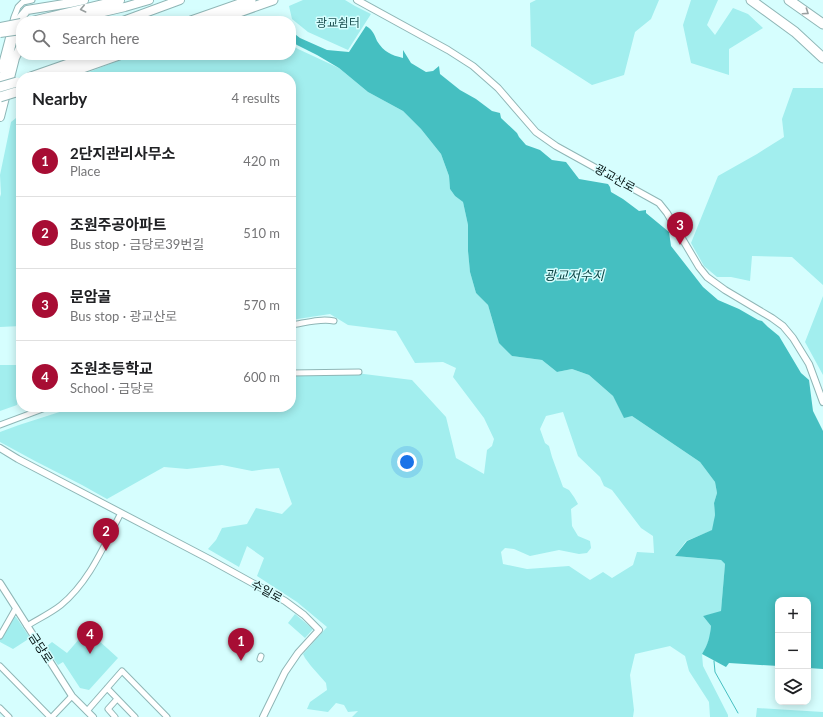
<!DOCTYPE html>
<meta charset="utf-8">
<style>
:root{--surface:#fff;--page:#f6f6f6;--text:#202124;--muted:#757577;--line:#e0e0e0;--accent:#a70d34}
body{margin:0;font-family:Lato,"Noto Sans KR",sans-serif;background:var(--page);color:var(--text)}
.controls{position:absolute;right:12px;bottom:12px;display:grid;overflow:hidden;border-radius:8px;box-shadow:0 2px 10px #0003}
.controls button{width:36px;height:36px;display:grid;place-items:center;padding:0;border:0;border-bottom:1px solid var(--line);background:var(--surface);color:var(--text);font:20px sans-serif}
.you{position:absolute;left:407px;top:462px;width:14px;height:14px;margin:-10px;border:3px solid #fff;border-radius:50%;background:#1a73e8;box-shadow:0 0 0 6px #1a73e833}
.badge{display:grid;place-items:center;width:26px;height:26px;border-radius:50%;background:var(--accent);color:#fff;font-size:13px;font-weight:700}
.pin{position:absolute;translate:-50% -33px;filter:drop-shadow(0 1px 2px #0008)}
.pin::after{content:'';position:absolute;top:21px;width:14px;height:12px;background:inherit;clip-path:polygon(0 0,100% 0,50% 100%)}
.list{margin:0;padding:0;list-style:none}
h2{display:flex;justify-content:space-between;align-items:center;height:52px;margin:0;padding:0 16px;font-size:17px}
h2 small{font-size:13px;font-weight:400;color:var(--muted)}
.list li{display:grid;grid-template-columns:26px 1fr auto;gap:12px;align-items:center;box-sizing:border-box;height:72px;padding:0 16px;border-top:1px solid var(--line)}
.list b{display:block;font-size:15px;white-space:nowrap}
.list p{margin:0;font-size:13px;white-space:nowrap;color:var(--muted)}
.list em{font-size:13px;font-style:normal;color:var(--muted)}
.icon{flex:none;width:22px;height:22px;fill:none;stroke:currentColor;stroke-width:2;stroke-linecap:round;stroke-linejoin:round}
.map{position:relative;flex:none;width:823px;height:717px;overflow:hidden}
.search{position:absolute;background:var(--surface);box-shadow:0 2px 10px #0003;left:16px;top:16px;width:280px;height:44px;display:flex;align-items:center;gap:10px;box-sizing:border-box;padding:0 14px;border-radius:16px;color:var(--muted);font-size:15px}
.panel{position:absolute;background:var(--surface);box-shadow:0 2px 10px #0003;left:16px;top:72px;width:280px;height:340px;border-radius:16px}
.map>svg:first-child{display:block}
</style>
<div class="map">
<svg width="823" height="717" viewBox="0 0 823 717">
<rect width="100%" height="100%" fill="#d6fefe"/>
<path fill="#a2eeee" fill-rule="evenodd" d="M303 0H345L355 6 371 14 348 50 308 32 292 19 289 6Z
M536 0H659L651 19 635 32 624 75 592 85 531 46 530 3Z
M691 0H718L707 25 715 35 733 8 748 14 763 28 729 49V75L691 63 683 25Z
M291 44 298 49 339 68 368 92 403 111 421 129 441 154 449 176 450 189 455 196 463 202 468 225V251L470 272 476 293 488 305 494 326 512 356 542 360 557 372 572 369 589 375 613 396 624 417 632 416 700 462 715 482 717 493 714 503 715 515 713 530 686 541 675 556 721 560 725 564 721 612 703 616 711 626 710 637 705 650 702 654 703 666 728 715V717H710L709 702 689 671 685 656 670 646 635 654 630 675 634 710 633 717H352L358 711 348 712 344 705 336 703 328 712 307 709 310 702 327 690 326 683 311 666 305 658 303 654 327 627 297 602 257 576 264 558 247 546 239 567 208 549 216 540 222 528 247 524 256 508 282 514 292 504 279 468 266 469 252 471 222 465 187 469 164 467 107 499 82 485 35 461 0 442V432L19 425 75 407H291V376L356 373 412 380 446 417 456 458 484 474 487 450 492 446 494 439 484 418 453 377 456 368 443 362 415 363 396 331 348 325 330 314 291 320V77H76L133 55H291ZM563 412 578 456 600 477 604 486 612 490 641 528 653 536 654 553 637 552 633 565 612 578 603 572 590 580 569 566 527 569 503 564 501 552 505 548 514 549 530 556 559 550 579 554 587 553 591 548 590 541 578 536 572 526 571 509 578 504 574 497 569 490 563 487 552 457 549 446 545 443 540 429 546 416Z
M793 88H823V285L792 257 752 256 750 281 731 277H717L704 266 691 243 718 176 757 154 784 137 782 119Z
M21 114V326L0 327V197L1 194 0 175 11 122Z
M823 296V375L805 342Z
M0 365H17V405L0 411Z
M295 614 313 629 305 638 288 623Z
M13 617H16L30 638 13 649 0 642V640Z
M87 630 118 658 89 690 80 688 63 662 58 665 46 647 52 642 67 653Z
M757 708 823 712V717H756Z"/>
<path fill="#45bfc1" d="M366 26C373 30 374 34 377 41 384 52 391 55 403 58V50L411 63 426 72 433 71 439 66 440 74 460 90 476 99 492 111 500 113 501 118 517 133 519 137 526 145 540 150 552 160 566 162 579 179 608 184 610 187 611 192 623 199 639 211 646 210V213L669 232 671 246 703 287 718 300 739 309 758 320 762 321 768 327 779 336 801 373 809 380 813 411 823 431V669L808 668V600H778V666L729 663 726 667 702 654C708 645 710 636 711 626L703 616 721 611 725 564 721 560 675 556 687 541 712 530 715 515 714 503 717 493 715 482 700 462 632 416 624 418 613 396 589 375 572 369 557 372 542 360 512 356 499 343 488 305 476 293 470 272 468 251V225L463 202 455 196 450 189 449 176 441 154 421 129 403 111 368 92 339 68 317 55 297 45 291 41V31L300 38 327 50 349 52Z"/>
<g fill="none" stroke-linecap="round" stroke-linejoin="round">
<path stroke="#45bfc1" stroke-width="1" d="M714 661 715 672 738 713"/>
<g stroke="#8fb6b6" stroke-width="7">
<path id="minor" d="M0 70 14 17 18 7 23 2 32 0
M291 325C305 323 320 318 334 321
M291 373 359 372
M0 425 48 407
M27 626C38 619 51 613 61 605 90 581 104 545 121 513
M0 636 16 608
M260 659 261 656
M0 666 50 717
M107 688 135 717
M0 708 9 717
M87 711 122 671 167 717
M52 717 72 696
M115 717 108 709 117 699"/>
</g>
<g stroke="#8fb6b6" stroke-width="8">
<path id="tertiary" d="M357 0 448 50 473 66 498 88 536 132 556 146 659 203 667 213 699 267 707 277 725 290 772 318 783 326 793 338 809 364 823 402
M0 448 18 459 209 559 285 601 304 615 319 630 298 653 285 672 263 717
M0 583 72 696 93 717"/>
</g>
<g stroke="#8fb6b6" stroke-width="10">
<path id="trunk" d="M32 21 120 0
M65 21 125 7 149 0
M123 21 180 0
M0 90 17 22 27 10 70 3 84 0
M0 117 15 58 19 50 21 47"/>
</g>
<g stroke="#8fb6b6" stroke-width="11">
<path id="motorway" d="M751 0 795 32 823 58
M789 0 823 24
M191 21 251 0
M214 21 273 0
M31 77 94 55
M57 77 119 55"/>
</g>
<use href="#minor" stroke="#fff" stroke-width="5"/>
<use href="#tertiary" stroke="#fff" stroke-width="6"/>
<use href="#trunk" stroke="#fff" stroke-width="8"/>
<use href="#motorway" stroke="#fff" stroke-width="9"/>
<g stroke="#8fb6b6" stroke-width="10" stroke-linecap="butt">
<path id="trunk-bridge" d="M0 27 21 23
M0 33 21 30"/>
</g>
<g stroke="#8fb6b6" stroke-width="11" stroke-linecap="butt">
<path id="motorway-bridge" d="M0 87 17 82
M0 97 16 92"/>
</g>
<use href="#trunk-bridge" stroke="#fff" stroke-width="8"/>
<use href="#motorway-bridge" stroke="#fff" stroke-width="9"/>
</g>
<defs><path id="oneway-chevron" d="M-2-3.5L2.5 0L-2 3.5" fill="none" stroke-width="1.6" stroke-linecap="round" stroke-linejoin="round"/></defs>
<g stroke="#9aa0a0">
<use href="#oneway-chevron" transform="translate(83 9) rotate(167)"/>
<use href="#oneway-chevron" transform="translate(806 12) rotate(34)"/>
</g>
<g text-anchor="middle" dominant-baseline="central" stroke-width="3" stroke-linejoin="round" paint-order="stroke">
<g font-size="12" fill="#205455" stroke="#d6fefe">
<text x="338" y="22">광교쉼터</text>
</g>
<g font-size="12" fill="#031111" stroke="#d6fefe">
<text transform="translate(615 178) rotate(29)">광교산로</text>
<text transform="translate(267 591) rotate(29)">수일로</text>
<text transform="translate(41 648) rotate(57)">금당로</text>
</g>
<g font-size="13" font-style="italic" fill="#0d4545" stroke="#d6fefe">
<text x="574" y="275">광교저수지</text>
</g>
</g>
</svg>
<div class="controls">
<button>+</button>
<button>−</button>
<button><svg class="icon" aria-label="layers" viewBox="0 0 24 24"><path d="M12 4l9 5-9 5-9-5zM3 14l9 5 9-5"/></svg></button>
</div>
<div class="you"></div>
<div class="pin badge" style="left:241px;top:661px">1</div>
<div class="pin badge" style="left:106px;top:551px">2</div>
<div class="pin badge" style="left:680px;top:245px">3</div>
<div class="pin badge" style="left:90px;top:654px">4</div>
<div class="search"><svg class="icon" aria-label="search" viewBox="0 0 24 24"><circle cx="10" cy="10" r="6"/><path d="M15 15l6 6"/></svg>Search here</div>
<section class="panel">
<h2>Nearby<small>4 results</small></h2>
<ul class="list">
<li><span class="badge">1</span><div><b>2단지관리사무소</b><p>Place</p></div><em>420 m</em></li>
<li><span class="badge">2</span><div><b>조원주공아파트</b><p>Bus stop · 금당로39번길</p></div><em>510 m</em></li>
<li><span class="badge">3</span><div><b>문암골</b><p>Bus stop · 광교산로</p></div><em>570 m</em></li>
<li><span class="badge">4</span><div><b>조원초등학교</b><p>School · 금당로</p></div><em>600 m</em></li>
</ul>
</section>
</div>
